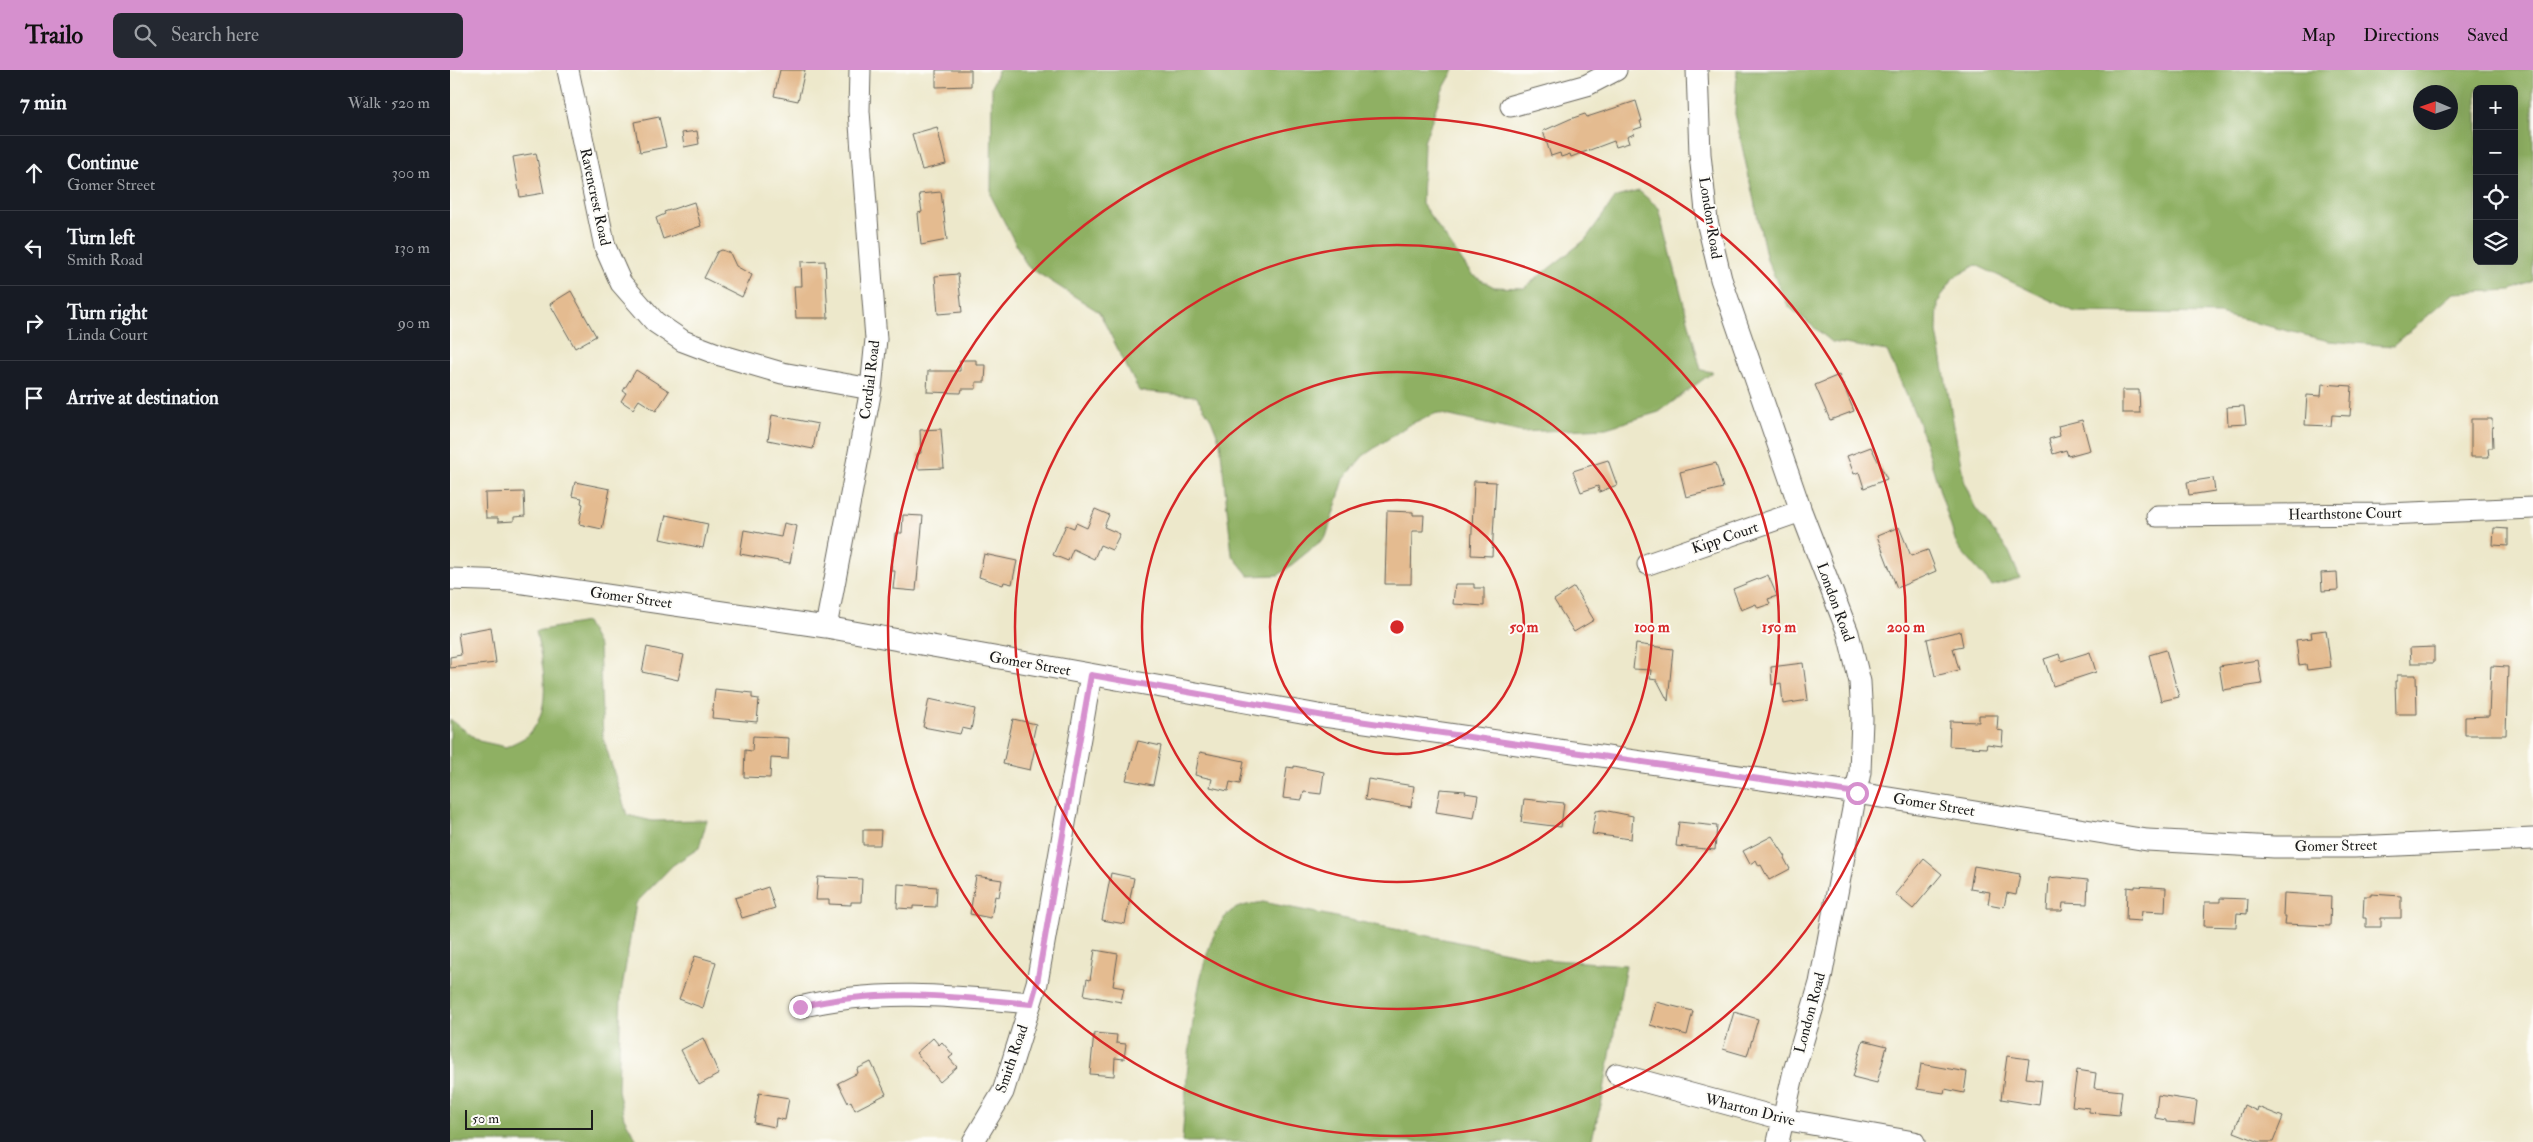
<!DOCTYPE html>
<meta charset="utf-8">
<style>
:root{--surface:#171b24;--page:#242831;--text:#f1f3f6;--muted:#9ea1a6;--line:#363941;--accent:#d690ce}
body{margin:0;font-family:"IM FELL Double Pica",serif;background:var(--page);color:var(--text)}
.controls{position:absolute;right:15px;top:15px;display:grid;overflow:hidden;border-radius:8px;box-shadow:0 5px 20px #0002}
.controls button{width:45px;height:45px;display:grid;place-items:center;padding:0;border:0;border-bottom:1px solid var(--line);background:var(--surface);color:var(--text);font:25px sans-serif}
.compass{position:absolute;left:1963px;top:15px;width:45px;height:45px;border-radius:50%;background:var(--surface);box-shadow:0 5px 20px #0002;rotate:272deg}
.scale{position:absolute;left:15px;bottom:12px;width:128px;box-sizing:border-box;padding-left:5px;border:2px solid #1c1c1c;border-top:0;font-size:14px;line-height:18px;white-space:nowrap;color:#1c1c1c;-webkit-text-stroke:4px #fdfcf7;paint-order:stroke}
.stop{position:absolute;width:15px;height:15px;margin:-11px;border:4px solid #d690ce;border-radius:50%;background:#fff}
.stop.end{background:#d690ce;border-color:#fff;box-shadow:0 1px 5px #0008}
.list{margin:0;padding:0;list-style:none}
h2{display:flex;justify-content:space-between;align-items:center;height:65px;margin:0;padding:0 20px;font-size:21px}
h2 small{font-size:16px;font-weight:400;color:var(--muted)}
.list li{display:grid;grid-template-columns:32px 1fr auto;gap:15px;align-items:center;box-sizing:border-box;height:75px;padding:0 20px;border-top:1px solid var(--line)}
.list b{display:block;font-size:19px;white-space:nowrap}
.list p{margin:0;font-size:16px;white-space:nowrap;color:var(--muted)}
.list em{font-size:16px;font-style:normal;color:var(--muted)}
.icon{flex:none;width:28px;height:28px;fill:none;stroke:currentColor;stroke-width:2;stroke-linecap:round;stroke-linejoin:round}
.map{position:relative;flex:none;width:2083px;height:1072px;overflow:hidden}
header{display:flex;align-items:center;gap:30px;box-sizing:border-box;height:70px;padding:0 25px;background:var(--accent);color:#111}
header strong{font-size:24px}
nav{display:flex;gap:28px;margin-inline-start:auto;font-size:18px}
.search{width:350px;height:45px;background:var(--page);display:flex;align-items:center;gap:12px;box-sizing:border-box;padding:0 18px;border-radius:8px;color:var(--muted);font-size:19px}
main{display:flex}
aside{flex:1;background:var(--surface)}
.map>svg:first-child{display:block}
</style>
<header>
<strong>Trailo</strong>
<div class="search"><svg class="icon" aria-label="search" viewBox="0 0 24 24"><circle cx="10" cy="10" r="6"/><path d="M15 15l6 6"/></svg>Search here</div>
<nav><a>Map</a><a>Directions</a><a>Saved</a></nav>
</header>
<main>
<aside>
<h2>7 min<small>Walk · 520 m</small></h2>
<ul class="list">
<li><svg class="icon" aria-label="ahead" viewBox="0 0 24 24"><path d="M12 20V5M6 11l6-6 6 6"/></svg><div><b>Continue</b><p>Gomer Street</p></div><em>300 m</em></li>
<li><svg class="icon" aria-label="left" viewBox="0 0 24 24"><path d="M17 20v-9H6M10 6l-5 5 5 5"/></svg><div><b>Turn left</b><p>Smith Road</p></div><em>130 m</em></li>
<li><svg class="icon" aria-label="right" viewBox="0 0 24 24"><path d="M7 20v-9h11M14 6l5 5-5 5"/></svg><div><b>Turn right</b><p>Linda Court</p></div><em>90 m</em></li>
<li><svg class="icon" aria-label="arrive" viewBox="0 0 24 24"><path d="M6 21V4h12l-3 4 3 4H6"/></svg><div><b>Arrive at destination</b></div></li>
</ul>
</aside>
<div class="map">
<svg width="2083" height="1072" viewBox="0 0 2083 1072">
<rect width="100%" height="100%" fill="#fdfcf7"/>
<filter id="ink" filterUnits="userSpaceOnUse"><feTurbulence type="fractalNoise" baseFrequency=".02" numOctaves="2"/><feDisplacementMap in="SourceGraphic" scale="10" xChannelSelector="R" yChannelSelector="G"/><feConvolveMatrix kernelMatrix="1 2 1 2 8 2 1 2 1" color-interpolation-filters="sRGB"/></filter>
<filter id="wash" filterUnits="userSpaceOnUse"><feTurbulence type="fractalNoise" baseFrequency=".0096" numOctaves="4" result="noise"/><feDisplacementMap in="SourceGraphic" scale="20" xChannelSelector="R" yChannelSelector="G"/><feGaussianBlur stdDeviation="1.12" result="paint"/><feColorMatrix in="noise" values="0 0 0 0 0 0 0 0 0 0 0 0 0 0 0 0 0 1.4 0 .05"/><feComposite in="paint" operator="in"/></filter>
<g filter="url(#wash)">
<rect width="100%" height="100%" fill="#ede8cb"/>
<path fill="#8fb063" stroke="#566640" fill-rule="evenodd" d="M548 0H1004L992 21 974 72 972 134 1022 205 1044 217 1074 218 1135 170 1166 127 1189 121 1209 138 1251 300 1263 302 1209 342 1156 358 1071 362 987 343 960 354 913 386 894 409 876 467 829 505 799 506 782 485 770 372 761 349 746 326 689 321 649 242 577 196 541 126 542 16Z
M1287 0H2083V211L2061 220 2004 223 1943 276 1879 271 1769 244 1625 242 1526 195 1503 208 1488 232 1487 262 1514 412 1525 437 1559 482 1570 508 1542 516 1507 476 1468 351 1437 281 1382 272 1338 236 1317 190 1285 44ZM2027 19H2064V191H2027ZM2000 22V52H1970V22Z
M136 552 149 577 153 667 177 745 202 751 257 750 249 778 223 795 186 833 171 924 168 1020 174 1048 188 1072H0V649L29 671 56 677C63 673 75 669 80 663 104 636 92 593 86 561Z
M813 832 1091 889 1176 895 1152 1031 1141 1072H732C736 1024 742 865 783 840 791 835 804 834 813 832Z"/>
<g id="blocks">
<path fill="#e4bb90" d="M330 0H355L348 31 324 26Z
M486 0H521V16L486 17Z
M1186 31 1192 51H1190L1192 57 1183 60 1184 64 1177 67 1179 73 1166 77 1164 71 1121 87 1120 84 1111 87 1110 83 1101 86 1093 61 1120 49 1135 44 1137 47Z
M209 47 216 77 190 82 184 52Z
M487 57 496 94 472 100 462 64Z
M247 61 249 74 234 77 232 63Z
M86 83 94 123 70 127 63 87Z
M491 122 497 170 471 175 468 143 472 142 469 124Z
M244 132 251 156 213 169 206 148 215 144 214 142Z
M272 180 280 183 286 196 302 205 292 227 254 208 267 182Z
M375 191 378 248H346L344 216H352L351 192Z
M508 204 512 242 488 244 485 206Z
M121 221 146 266 125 278 100 234Z
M510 290H526V295H536L535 312H526V319H512L511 323 477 322 478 301H510Z
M186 300 219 321 206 341 189 330 183 339 171 331 176 323 173 321Z
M1389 305 1404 341 1380 350 1365 315Z
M1872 314 1902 316 1900 346 1882 345 1881 356 1855 355 1857 325 1871 326Z
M1672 320H1689L1690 343H1672Z
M1794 336 1796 354 1778 355 1777 337Z
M322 345 368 354 363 379 318 370Z
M2021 349H2042L2043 378H2038L2039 387H2021Z
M1632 350 1640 380 1618 386 1616 380 1603 384 1599 369 1610 366 1608 356Z
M491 359 494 398 468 399 467 384 471 383 470 360Z
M1421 377 1437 409 1414 418 1409 402 1404 404 1397 386Z
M1158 390 1167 415 1149 422 1148 416 1131 422 1123 401Z
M1266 393 1273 418 1236 427 1230 402Z
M1763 408 1765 421 1739 425 1737 412Z
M1024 411 1046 412 1042 486 1021 485Z
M125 412 160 419 152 459 129 454 133 434 131 433 132 428 122 426Z
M74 422 75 446 64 447V451L48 452V448H36L35 423Z
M645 439 659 445 654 457 670 464 662 480 650 475 644 489 623 479 618 491 603 485 616 455 624 458 626 453 637 458Z
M937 441 963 442V445H974L973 461H962L961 514H935Z
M216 445 258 454 253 478 210 469Z
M453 445 473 446 466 521 443 519 445 501H441L445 463H452Z
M334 453 347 456 340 493 290 484 294 460 331 467Z
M1449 457 1461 486 1478 480 1486 501 1447 518 1427 466Z
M2044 458 2058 459V476L2043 475Z
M534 484 567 491 562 514 554 512 553 515 529 507Z
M1887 502 1888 520 1872 521 1871 503Z
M1318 505 1327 526 1318 529 1320 534 1308 538 1306 534 1291 540 1283 519Z
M1005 514H1024V518H1034V536L1003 534Z
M1124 517 1144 550 1124 562 1104 530Z
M41 557 46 593 0 598V587L11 585 8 563Z
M1876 560 1881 597 1857 600 1856 594 1849 595 1846 570 1862 568 1861 562Z
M1510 561 1513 576 1503 578 1509 600 1485 606 1477 569Z
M1186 574 1223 579 1218 631 1207 610 1200 609 1201 600 1183 599Z
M197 577 234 585 228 610 192 602Z
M1984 577V593H1961L1960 578Z
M1716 580 1729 627 1711 631 1699 585Z
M1640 582 1646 602 1603 616 1594 589 1609 584 1611 591Z
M1808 590 1812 614 1773 620 1769 596Z
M1353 593 1358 630 1333 634 1331 613 1322 615 1321 597Z
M2041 596 2058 597 2056 665H2015V647L2039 646Z
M1947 605H1966L1967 644H1946L1945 611H1947Z
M265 619 302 623V628L309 629 307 652 262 648Z
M479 629 525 639 521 660 512 658 510 664 473 657Z
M1529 645H1548L1547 660 1553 661 1552 676 1537 674 1536 678 1499 676 1500 651 1529 652Z
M563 649 586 654 582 672 586 673 580 700 553 694Z
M303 666 339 668 338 689 321 688 320 708 294 707 295 680 302 681Z
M688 671 711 676 703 715 676 710Z
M750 682 794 691 790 714 780 712 778 721 760 717 762 709 745 705Z
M844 696 874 702 871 724 854 722 852 730 833 728 837 697 844 698Z
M918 709 964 716 961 737 915 730Z
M990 719 1016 721 1015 723 1028 725 1024 748 986 742Z
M1074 729 1114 733 1111 757 1071 752Z
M1153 740 1183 746 1181 769 1142 764 1146 741Z
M1229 752 1267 756 1265 780 1226 776Z
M413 760H431L430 775H413Z
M1322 766 1336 787 1334 788 1340 799 1319 810 1311 795 1309 796 1306 790 1300 794 1293 781Z
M1474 789 1492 804 1463 839 1445 824Z
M1524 796 1570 804 1566 825 1557 823 1554 837 1538 834 1540 822 1520 819Z
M661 803 684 808 675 854 652 850Z
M526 806 552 810 549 827 545 826 541 848 520 844Z
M368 807 412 809 411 832H401V835L379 834V830H366Z
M1608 807 1638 810 1637 834 1613 833 1612 841H1597L1599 808Z
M448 814 487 817 486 837 463 836V839L447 838Z
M1685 816 1716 818 1715 842 1692 841 1691 851 1676 850 1677 817 1685 818Z
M318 817 325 838 292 848 285 828Z
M1834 823 1881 826 1880 856 1835 854 1836 846H1833Z
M1921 824 1951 826V848H1931V857H1916V848H1913L1914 826H1921Z
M1770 828 1798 829 1797 844 1787 843 1786 857 1754 856 1755 832H1770Z
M645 880 668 884 663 916 674 918 671 932 634 925 637 909 640 910Z
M245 886 266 892 253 938 229 929Z
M1206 932 1243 941 1237 965 1200 955Z
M1284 942 1308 949 1297 986 1273 979Z
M644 963 667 965 666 973 676 974 674 989 665 988 664 1006 640 1004Z
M253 968 269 1004 249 1015 231 980Z
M483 968 489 975 492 972 503 985 499 988 507 997 490 1012 466 983Z
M1413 970 1437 976 1427 1013 1403 1007Z
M1557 986 1579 989 1576 1008 1592 1010 1589 1035 1551 1029Z
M421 992 436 1024 405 1040 401 1031 398 1033 388 1013 408 1003 407 999Z
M1471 994 1517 1002 1514 1023 1495 1019 1494 1023 1467 1019Z
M1627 1000 1646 1003 1644 1018 1672 1021 1669 1045 1639 1042V1038L1622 1036Z
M309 1023 339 1028 335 1050 326 1048 325 1057 304 1053Z
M1708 1025 1747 1031 1744 1054 1716 1052V1050L1705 1048Z
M1794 1035 1807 1041 1808 1037 1833 1047 1823 1072H1810L1784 1062Z"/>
</g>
</g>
<g filter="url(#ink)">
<use href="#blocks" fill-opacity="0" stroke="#656359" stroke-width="1"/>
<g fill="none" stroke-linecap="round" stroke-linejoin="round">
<g stroke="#656359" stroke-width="23">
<path id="minor" d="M118 0 155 177 171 213 205 252 233 271 270 285 332 303 421 319
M1247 0 1250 84 1257 151 1271 209 1351 441 1398 563 1410 612 1412 649 1410 702 1370 913 1344 1001 1328 1072
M1061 36 1137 15 1166 0
M1707 446 1936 444 2083 438
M1198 494 1351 441
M0 509 60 511 376 557 874 646 1407 723 1697 770 1824 777H1904L2083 769
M376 557 421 319 426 269 409 41 410 0
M350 937C426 918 504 926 581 933
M1167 1004 1333 1049 1464 1072
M523 1072 553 1022 587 913 641 605"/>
</g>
<use href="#minor" stroke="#fff" stroke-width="21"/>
</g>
</g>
<g fill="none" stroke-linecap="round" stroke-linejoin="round" filter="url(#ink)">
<path stroke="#d690ce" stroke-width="6" d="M350 937C426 918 504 926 581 934L587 913 641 605 874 646 1407 723"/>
</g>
<g fill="none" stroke="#d62828" stroke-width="2.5">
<circle cx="947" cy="557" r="127"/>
<circle cx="947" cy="557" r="255"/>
<circle cx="947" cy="557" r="382"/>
<circle cx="947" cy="557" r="509"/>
</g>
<g text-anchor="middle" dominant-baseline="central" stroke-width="4" stroke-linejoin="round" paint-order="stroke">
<g font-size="15" fill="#1c1c1c" stroke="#fdfcf7">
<text transform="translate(145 127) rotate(78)">Ravencrest Road</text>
<text transform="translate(1260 148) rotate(81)">London Road</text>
<text transform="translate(420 310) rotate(-83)">Cordial Road</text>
<text transform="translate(1895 444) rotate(-1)">Hearthstone Court</text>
<text transform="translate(1275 468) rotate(-19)">Kipp Court</text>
<text transform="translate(181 528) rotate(8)">Gomer Street</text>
<text transform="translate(1385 532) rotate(70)">London Road</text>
<text transform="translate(580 594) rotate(10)">Gomer Street</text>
<text transform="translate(1484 735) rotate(9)">Gomer Street</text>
<text transform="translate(1886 776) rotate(-1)">Gomer Street</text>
<text transform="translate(1360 943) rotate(-75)">London Road</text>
<text transform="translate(562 989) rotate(-71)">Smith Road</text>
<text transform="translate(1300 1040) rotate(14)">Wharton Drive</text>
</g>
</g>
<circle cx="947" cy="557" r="8" fill="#d62828" stroke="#fdfcf7" stroke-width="2.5"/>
<g font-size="15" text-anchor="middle" font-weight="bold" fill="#d62828" stroke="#fdfcf7" stroke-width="4" stroke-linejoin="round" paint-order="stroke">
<text x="1074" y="562">50 m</text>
<text x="1202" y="562">100 m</text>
<text x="1329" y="562">150 m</text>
<text x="1456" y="562">200 m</text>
</g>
</svg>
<div class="controls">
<button>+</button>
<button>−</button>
<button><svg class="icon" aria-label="locate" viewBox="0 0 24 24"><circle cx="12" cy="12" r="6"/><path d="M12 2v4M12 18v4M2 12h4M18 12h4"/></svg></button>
<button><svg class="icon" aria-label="layers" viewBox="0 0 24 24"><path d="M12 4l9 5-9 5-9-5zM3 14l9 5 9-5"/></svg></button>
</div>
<svg class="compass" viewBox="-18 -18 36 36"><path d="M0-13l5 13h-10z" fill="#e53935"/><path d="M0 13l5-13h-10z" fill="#9ea1a6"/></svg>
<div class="scale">50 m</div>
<div class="stop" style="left:1407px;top:723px"></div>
<div class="stop end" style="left:350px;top:937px"></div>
</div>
</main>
